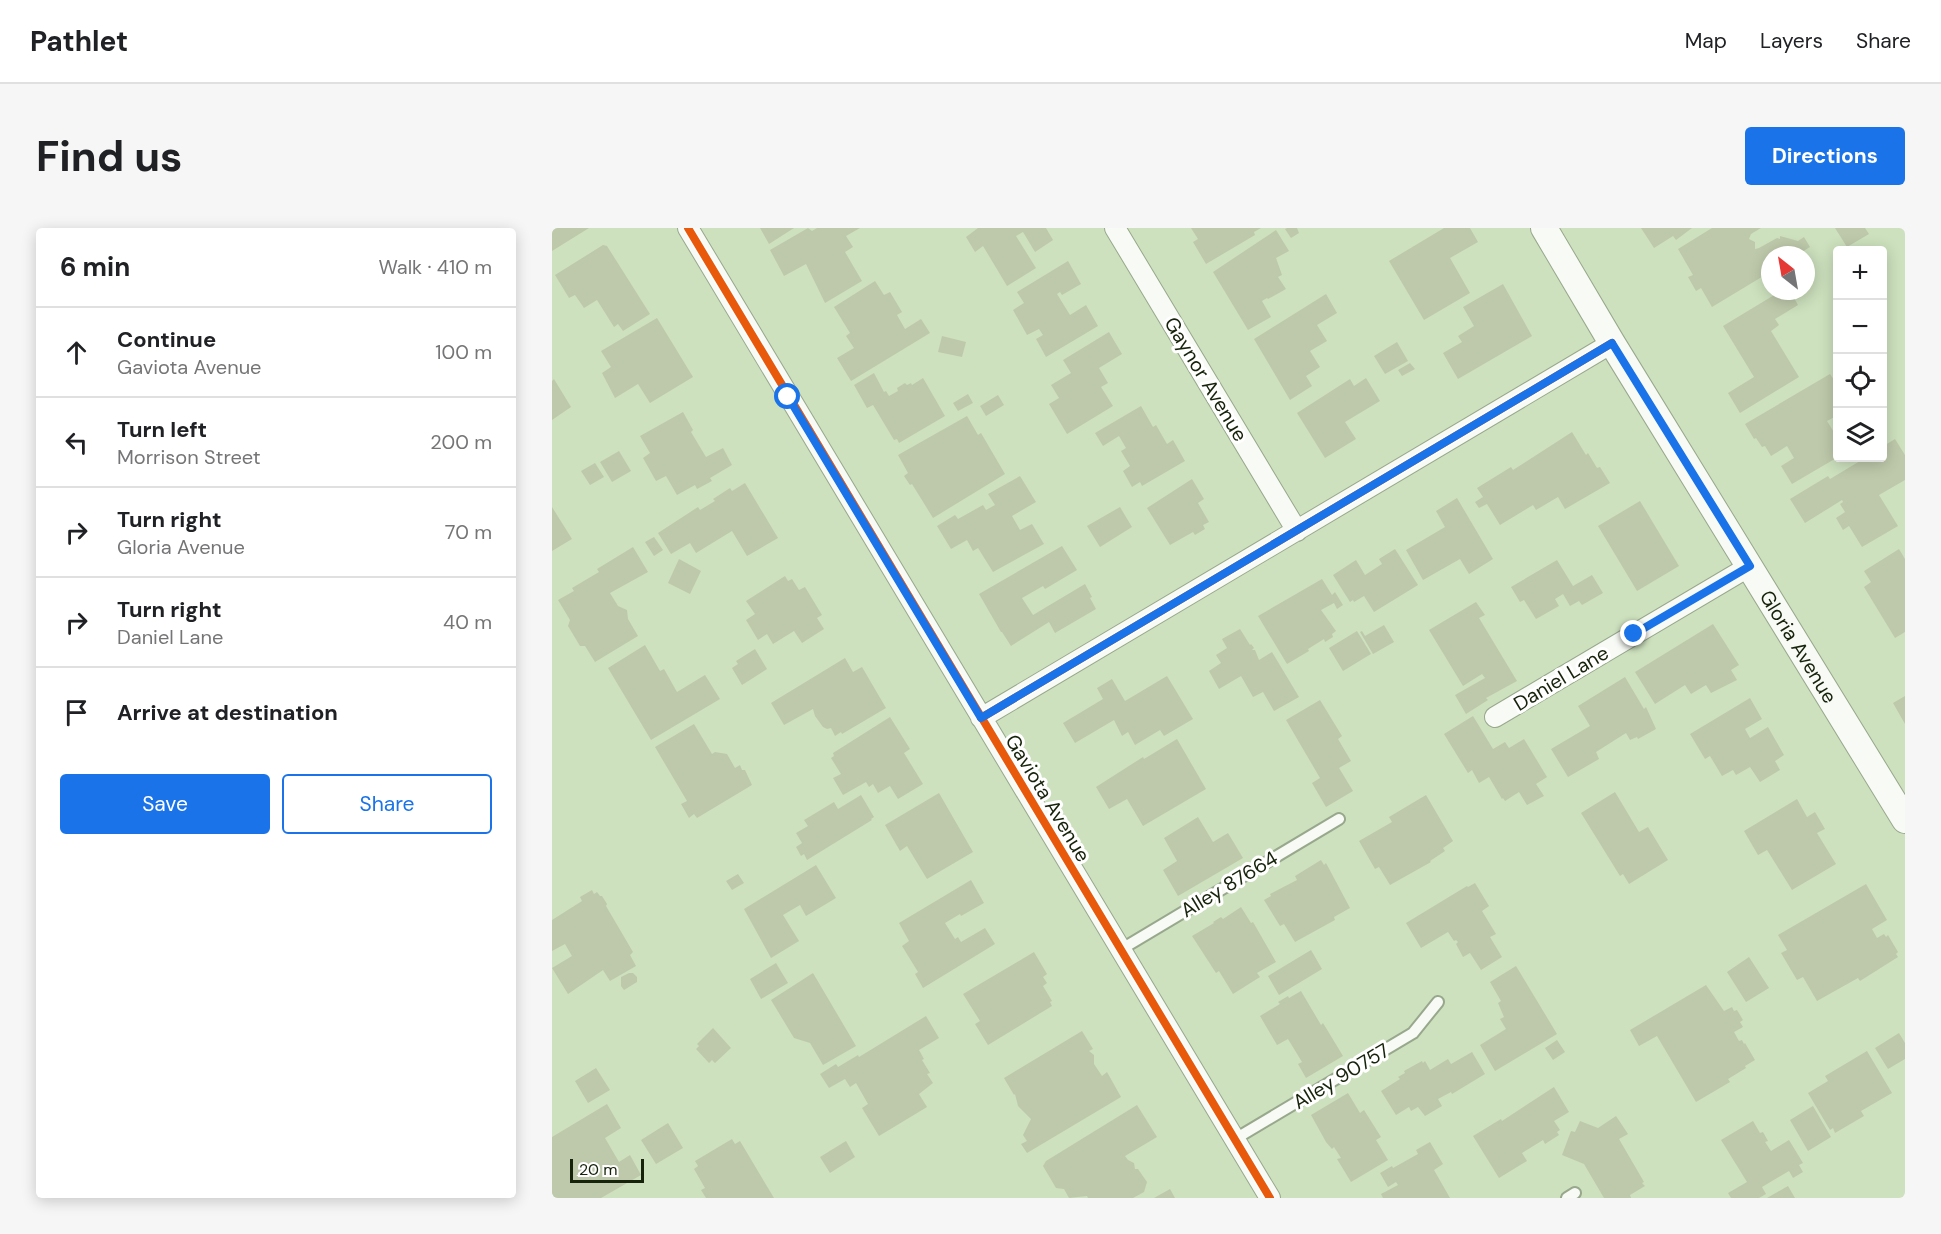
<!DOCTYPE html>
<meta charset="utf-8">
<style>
:root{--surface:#fff;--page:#f6f6f6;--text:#202124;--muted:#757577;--line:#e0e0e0;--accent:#1a73e8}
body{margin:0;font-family:"DM Sans",sans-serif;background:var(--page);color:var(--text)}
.controls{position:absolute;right:18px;top:18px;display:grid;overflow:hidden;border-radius:6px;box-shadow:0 3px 15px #0003}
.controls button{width:54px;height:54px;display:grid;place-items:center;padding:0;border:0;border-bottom:2px solid var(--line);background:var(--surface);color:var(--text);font:30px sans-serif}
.compass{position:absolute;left:1209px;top:18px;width:54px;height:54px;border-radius:50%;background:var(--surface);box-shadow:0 3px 15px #0003;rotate:329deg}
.scale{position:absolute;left:18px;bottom:15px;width:74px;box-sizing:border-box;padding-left:6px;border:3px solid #16230a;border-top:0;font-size:16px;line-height:21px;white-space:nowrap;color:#16230a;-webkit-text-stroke:4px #fff;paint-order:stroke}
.stop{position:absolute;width:18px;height:18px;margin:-14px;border:4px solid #1a73e8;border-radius:50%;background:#fff}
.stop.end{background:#1a73e8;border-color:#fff;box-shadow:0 2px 6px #0008}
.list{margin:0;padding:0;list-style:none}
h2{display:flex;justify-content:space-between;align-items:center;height:78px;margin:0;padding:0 24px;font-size:26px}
h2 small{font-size:20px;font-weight:400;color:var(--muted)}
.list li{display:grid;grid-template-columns:39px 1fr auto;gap:18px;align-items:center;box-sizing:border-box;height:90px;padding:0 24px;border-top:2px solid var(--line)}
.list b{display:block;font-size:22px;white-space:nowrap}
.list p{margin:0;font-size:20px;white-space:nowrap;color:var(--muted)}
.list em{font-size:20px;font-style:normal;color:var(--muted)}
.actions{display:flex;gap:12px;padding:18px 24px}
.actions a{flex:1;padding:14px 0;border:2px solid var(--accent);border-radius:6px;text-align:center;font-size:21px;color:var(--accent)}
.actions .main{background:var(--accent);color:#fff}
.icon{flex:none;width:33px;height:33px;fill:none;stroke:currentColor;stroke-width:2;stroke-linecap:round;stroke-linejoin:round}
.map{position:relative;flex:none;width:1353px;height:970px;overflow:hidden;border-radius:6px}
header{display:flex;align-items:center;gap:36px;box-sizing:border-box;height:84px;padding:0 30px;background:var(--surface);border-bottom:2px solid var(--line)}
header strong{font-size:28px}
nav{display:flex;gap:33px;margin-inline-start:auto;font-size:21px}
.intro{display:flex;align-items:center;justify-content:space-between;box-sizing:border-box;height:144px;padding:0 36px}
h1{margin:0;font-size:42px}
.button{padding:15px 27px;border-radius:6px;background:var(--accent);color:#fff;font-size:21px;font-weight:700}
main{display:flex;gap:36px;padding:0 36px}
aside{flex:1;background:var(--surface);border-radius:6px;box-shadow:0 3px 15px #0003}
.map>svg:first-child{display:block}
</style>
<header>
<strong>Pathlet</strong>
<nav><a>Map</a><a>Layers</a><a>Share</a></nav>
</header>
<div class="intro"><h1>Find us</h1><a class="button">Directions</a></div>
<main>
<aside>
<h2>6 min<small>Walk · 410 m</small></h2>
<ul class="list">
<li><svg class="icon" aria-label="ahead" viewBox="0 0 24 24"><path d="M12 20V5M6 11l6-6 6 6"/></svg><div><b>Continue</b><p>Gaviota Avenue</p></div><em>100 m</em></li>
<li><svg class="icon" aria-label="left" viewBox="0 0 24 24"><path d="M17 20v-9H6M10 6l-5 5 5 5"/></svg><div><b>Turn left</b><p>Morrison Street</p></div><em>200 m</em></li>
<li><svg class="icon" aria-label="right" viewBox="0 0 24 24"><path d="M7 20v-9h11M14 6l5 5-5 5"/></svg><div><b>Turn right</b><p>Gloria Avenue</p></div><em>70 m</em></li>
<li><svg class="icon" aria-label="right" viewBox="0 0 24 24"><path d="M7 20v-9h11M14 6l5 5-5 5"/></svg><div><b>Turn right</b><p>Daniel Lane</p></div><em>40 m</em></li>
<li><svg class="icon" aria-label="arrive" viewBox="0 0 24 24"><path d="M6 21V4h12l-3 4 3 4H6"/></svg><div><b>Arrive at destination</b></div></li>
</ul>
<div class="actions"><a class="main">Save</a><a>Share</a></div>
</aside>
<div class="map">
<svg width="1353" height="970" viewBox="0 0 1353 970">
<rect width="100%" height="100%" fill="#cde1be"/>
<path fill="#bec9ab" d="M0 0H37L0 23Z
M208 0H242L217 16Z
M256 0 260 3 265 0H308L294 8 301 19 293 24 310 53 273 75 254 36 232 48 218 22Z
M426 0H494L501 12 483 24 471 4 464 8 484 40 455 58 431 18 423 24 414 9Z
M639 0H709L702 4 703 7 654 36 641 14 646 11Z
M735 0H745L747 5 739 10 733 1Z
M892 0H918L926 14 898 30 918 65 872 92 837 33Z
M1089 0H1140L1124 12 1121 8 1102 20Z
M1160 0H1209L1199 6 1197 11 1203 14V21L1207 20 1225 10 1228 11V8L1246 13 1252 9 1258 19 1245 27H1218V44L1160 79 1149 60 1144 63 1136 49 1141 47 1126 21Z
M1283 0H1313L1317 6 1295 19Z
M724 2 737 23 724 30 730 47 726 49 734 61 716 71 715 70 710 73 719 89 696 102 661 44Z
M51 17 55 18 98 86 71 103 66 96 62 99 45 72 32 80 23 67 17 70 3 47Z
M516 33 529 56 510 67 508 64 505 66 518 87 534 77 546 98 494 129 484 111 491 107 487 101 475 107 461 82 472 75 465 64Z
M323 53 332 67 338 64 350 84 345 87 353 101 369 91 378 105 299 153 285 130 302 120 294 108 298 105 282 79Z
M951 56 980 108 906 151 891 125 910 114 906 108 922 98 911 79Z
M1229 63H1238L1246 77 1223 91 1227 97 1219 103 1247 149 1188 185 1176 165 1202 149 1171 98Z
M774 66 785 85 765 97 775 113 758 123 768 139 754 148 760 158 738 172 702 111Z
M105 90 141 149 98 175 86 156 63 170 50 145 59 139 49 123Z
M557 104 570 126 547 140 556 155 549 159 561 178 515 206 497 176 507 170 499 157 519 145 511 132Z
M390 108 414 114 410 129 386 124Z
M845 114 856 133 833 146 822 128Z
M858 135 863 141 850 148 846 142Z
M322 145 332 164 334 163 337 168 346 163 345 160 353 155 355 157 359 155 360 157 371 150 393 188 347 215 345 211 342 212 321 177 315 180 302 157Z
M1278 146 1286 158V187L1275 193 1283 206 1286 204V229L1240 256 1229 238 1242 230 1235 218 1219 228 1213 218 1210 219 1204 210 1202 211 1193 196Z
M814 150 828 173 793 194 804 211 773 230 745 185 798 151 802 158Z
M2 151 19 179 0 192V153Z
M416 166 421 175 406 183 401 175Z
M446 167 452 177 434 188 428 178Z
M589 178 601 199 604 197 615 216 621 212 633 233 590 258 588 254 580 259 571 243 578 238 569 223 574 220 567 208 551 218 543 205Z
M131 184 141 202 139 204 154 229 171 220 180 237 158 250 160 253 145 261 143 257 125 267 114 248 104 253 91 230 98 225 88 208Z
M415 188 426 207 429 205 453 246 381 290 360 256 358 257 352 248 356 245 346 227Z
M1020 204 1034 227 1036 225 1045 240 1048 239 1058 255 1013 281 1006 269 984 282 981 277 948 297 935 276 927 280 923 274 931 269 925 260 959 239 961 242Z
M1343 211 1353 227V252L1327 267 1346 298 1310 319 1297 298 1291 302 1284 290 1293 284 1288 276 1291 274 1290 272 1253 295 1238 271 1276 248 1278 251 1313 230H1330V219Z
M67 223 79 243 60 254 48 234Z
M43 235 52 249 38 257 29 243Z
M468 248 484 274 460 288 468 302 480 296 492 316 441 344 426 320 421 323 415 312 399 321 385 298 403 287 406 291 431 277 434 282 443 277 436 266Z
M640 251 652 271 646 275 657 294 651 297 653 301 643 307 641 304 618 317 595 280Z
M193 255 226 310 195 328 180 303 144 325 138 315 119 326 106 305 146 279 148 282 163 273 161 271 178 260 180 263Z
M905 270 941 331 917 346 908 331 871 352 854 322 893 299 884 283Z
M1088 273 1127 338 1085 363 1046 298Z
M0 279 20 311 0 323Z
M568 279 580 299 548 319 535 298Z
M102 309 111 322 102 328 93 314Z
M510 318 525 342 493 361 491 358 470 370 481 387 533 356 540 369 538 370 544 381 503 405 497 394 459 418 450 404H449L427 366Z
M81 319 96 344 58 365 66 378 75 382 76 391 86 408 43 434 33 418H28L16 398 18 392 6 372 22 363 20 360 47 344 45 341Z
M843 321 866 357 822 384 812 368 802 374 801 372 798 374 781 347 804 332 813 347 830 336 827 331Z
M1347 321 1353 331V404L1343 410 1312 359 1319 354 1312 343Z
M127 331 149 343 138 366 116 355Z
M1005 332 1021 358 1040 347 1051 365 1030 377 1027 373 1018 378 1011 366 1003 371 1007 378 984 391 972 372 968 374 959 359Z
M233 348 236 353 240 351 247 362 253 359 270 387 265 390 272 401 250 415 242 403 221 416 215 406 206 412 194 392 203 386 194 373Z
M770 351 780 367 783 364 791 377 785 381 782 375 769 382 784 403 780 406 781 409 773 414 772 411 756 421 757 423 735 436 706 388Z
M924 374 933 387 927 390 965 453 934 470 936 472 914 486 903 467 933 450 930 446 911 458 877 402Z
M1161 396 1187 437 1179 442 1185 452 1159 465 1154 457 1139 466 1133 457 1103 476 1083 444Z
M832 397 842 414 821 426 808 404 810 403 813 408Z
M688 401 698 417 699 416 702 420 700 422H703L707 432 720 424 747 469 722 483 711 464 701 469 689 448 667 461 657 443 669 435 664 427 675 420 670 411Z
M805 403 819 426 791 443 777 420Z
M93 417 108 443 112 441 125 464 153 447 168 471 99 512 56 440Z
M203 421 215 441 190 457 180 440 186 436 184 433Z
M293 430 301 444 310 439 334 480 290 506 289 504 283 508 279 500 275 501 271 499 263 488 261 481 232 497 219 475Z
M615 448 641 491 612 508 608 502 583 517 576 504 570 508 562 492 523 515 511 495 551 471 545 460 560 451 573 473Z
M1073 449 1092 481 1094 479 1104 501 1086 511 1085 509 1078 512 1074 505 1044 524 1047 531 1016 549 999 521 1038 498 1026 478Z
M1353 468V496L1341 475Z
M1198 470 1210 491 1193 501 1198 510 1216 499 1232 527 1223 533 1228 542 1208 554 1198 539 1184 547 1181 542 1170 548 1158 528 1153 531 1138 506Z
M768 472 790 508 786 511 799 533 787 540 801 563 774 579 760 555 768 550 734 492Z
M921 488 941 521 953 514 957 520 972 511 995 549 984 556 992 568 975 577 967 564 953 573 951 570 950 571 937 549 927 555 920 542 916 545 892 506Z
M338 489 358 521 352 525 371 556 346 571 338 558 326 565 321 556 317 559 314 554 291 567 281 550 289 546 279 530 282 528 281 525Z
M142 496 160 526 163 524 175 526 183 540 188 537 190 542H193L200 557 145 590 142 586 137 590 129 576 135 573 103 519Z
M625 511 654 561 591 598 575 571 557 581 544 559 591 529 592 531Z
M1063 564 1087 604 1096 599 1116 632 1077 656 1071 646 1068 648 1029 585Z
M387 565 421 624 375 651 355 618 348 623 333 597Z
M309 567 322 589 319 591 320 592 255 632 252 626 249 628 244 619 250 615 244 605 256 598 252 592 282 574 286 581Z
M874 567 901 613 891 620 893 623 878 633 879 634 838 657 827 639 823 641 807 613 840 594 837 589Z
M1245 571 1255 589 1263 584 1273 601 1265 605 1284 636 1240 662 1215 622 1206 627 1192 603Z
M646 589 661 614 676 605 691 630 626 668 611 642 625 633 612 610Z
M769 632 772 637 774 635 798 680 782 689 783 692 743 714 732 696 728 698 712 672 719 668 718 666 745 652 743 648Z
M264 637 284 670 254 688 248 677 231 687 247 713 219 730 192 681Z
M186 646 192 655 180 662 174 653Z
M419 652 432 675 409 688 408 686 393 695 403 711 406 709 409 714 433 700 443 716 371 760 363 746 366 744 350 718 357 713 347 695Z
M923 655 937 678 930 683 944 706 938 709 950 729 929 742 918 725 911 729 904 716 906 714 904 712 902 713 896 704 869 720 854 695 915 658 916 659Z
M1314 656 1335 692 1320 701 1325 710 1332 706 1334 709 1336 707 1346 724 1344 726 1346 729 1308 753 1306 750 1265 773 1251 749 1245 752 1229 725 1235 722 1226 707Z
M40 662 42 666 45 664 48 668H50L55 676 54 678 81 724 78 727 84 738 58 753 51 742 16 766 0 740 20 728 13 716 0 723V692L30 673 28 669Z
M689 679 699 695 701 694 724 734 705 745 708 749 681 766 667 743 664 745 640 708 662 695 661 694 669 689 671 691Z
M759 722 770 741 727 767 716 748Z
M482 724 495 746 491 749 495 755 491 758 500 773 498 774 500 778 436 817 423 796 428 793 411 766Z
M1197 729 1217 760 1194 774 1175 744Z
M224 735 236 755 209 771 198 751Z
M964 738 1005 806 943 843 928 817 954 801 948 791 952 789 946 775 949 773 938 754Z
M77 745H81L85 749V754L72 762 69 758V749Z
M261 745 304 818 271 837 258 815 242 810 219 772Z
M1154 757 1172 783 1180 779 1182 783 1185 782 1191 792 1188 794 1191 799 1182 804 1187 813 1190 812 1192 816 1193 815 1203 832 1193 838 1194 840 1176 851 1178 854 1144 874 1105 808 1087 818 1078 802Z
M749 763 769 797 771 795 791 828 754 850 746 836 750 834 736 811 725 817 708 788 728 776 726 774 736 768 737 770Z
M374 788 387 810 367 822 372 831 370 832 378 845 375 846 381 855 367 866 375 879 327 908 310 880 316 876 304 855 298 859 293 851 277 860 268 846 284 836 286 839 306 827 307 829Z
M161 800 179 820 163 835 160 832 157 835 144 821 147 818 145 816Z
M530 803 541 821 537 823 542 827V836L550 848 555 844 569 869 475 925 469 916 475 913 471 907 479 891 466 878 463 866 462 867 452 850Z
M1347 805 1353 815V831L1336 841 1323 820Z
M1005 812 1013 824 1001 832 993 820Z
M1315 823 1340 865 1309 883 1312 888 1283 905 1281 900 1278 902 1256 865 1276 853 1273 848Z
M920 824 933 846 900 866 899 864 886 871 890 878 873 888 866 879 859 883 857 879 844 887 829 863 848 851 846 849 853 845 852 843 870 833 871 835 873 833 878 842 896 831 899 836Z
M44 840 58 862 36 875 23 853Z
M1002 859 1017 884 1002 893 1008 902 1005 904 1007 907 993 916 991 912 970 925 975 933 947 950 921 908 949 891 950 893Z
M796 865 808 885 812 882 829 909 824 912 836 932 799 954 785 931 789 930 782 919 780 921 774 914 759 887Z
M55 876 69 900 53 910 67 934 78 927 89 947 49 970H0V909Z
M585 877 605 909 573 928 576 932 582 935 583 941H586L595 954 592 964 581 970H536L535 968 517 970 512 961 504 960 491 938 494 933Z
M1261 878 1279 909 1256 923 1238 892Z
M1064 888 1076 906 1067 911 1092 954 1090 955 1093 958 1078 967 1079 970H1052L1032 936 1010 927 1019 903 1023 904 1028 893 1046 900Z
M1201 893 1208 905 1211 904 1216 913 1213 914 1219 923 1237 912 1251 935 1247 937 1251 944 1241 950 1237 943 1210 959 1214 966 1207 970H1179L1176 965 1195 954 1169 912Z
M116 895 131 920 104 936 89 912Z
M180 911 183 916 188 913 222 970H154L149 962 153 960 142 941 146 938 143 933Z
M294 913 303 929 278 945 268 929Z
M878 914 891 936 882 942 898 970H831L829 966 846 957 844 954 836 959 828 945 840 938 841 940 866 926 864 922Z
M1236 958 1243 970H1215Z
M618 961 623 970H602Z"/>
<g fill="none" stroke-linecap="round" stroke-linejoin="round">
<g stroke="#98a88c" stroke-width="14">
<path id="service" d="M568 722 787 591
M683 911 861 805 886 774
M1015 970 1023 965"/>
</g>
<g stroke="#98a88c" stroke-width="22">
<path id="minor" d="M136 0C328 325 525 646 718 970
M563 0 745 303
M943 489 1198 338
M429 490 1060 115"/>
</g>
<g stroke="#98a88c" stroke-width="28">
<g id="tertiary">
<path id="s1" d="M992 0 1060 115 1353 592"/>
</g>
</g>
<use href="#service" stroke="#f8faf5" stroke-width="10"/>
<use href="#minor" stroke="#f8faf5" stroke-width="20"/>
<use href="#tertiary" stroke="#f8faf5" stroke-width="26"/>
<g stroke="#fff" stroke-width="11">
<path id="cycleway" d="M136 0C328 325 525 646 718 970
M429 490 1060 115"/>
</g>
<use href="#cycleway" stroke="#e8590c" stroke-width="8"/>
</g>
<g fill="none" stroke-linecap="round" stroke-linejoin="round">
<path stroke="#1a73e8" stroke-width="8" d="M236 169 429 490 1060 115 1198 338 1082 406"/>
</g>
<g text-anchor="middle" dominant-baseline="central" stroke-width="6" stroke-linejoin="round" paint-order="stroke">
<g font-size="20" fill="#16230a" stroke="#fff">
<text transform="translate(654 151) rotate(59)">Gaynor Avenue</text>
<text stroke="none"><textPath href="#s1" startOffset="490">Gloria Avenue</textPath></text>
<text transform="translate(1009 450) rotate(-31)">Daniel Lane</text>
<text transform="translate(496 570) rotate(59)">Gaviota Avenue</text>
<text transform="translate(677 656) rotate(-31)">Alley 87664</text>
<text transform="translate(789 848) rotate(-31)">Alley 90757</text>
</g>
</g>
</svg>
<div class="controls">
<button>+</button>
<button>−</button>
<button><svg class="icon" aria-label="locate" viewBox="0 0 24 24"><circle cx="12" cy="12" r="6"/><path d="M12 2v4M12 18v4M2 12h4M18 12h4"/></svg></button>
<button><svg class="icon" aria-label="layers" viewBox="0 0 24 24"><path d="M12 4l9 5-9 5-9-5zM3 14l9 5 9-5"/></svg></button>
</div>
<svg class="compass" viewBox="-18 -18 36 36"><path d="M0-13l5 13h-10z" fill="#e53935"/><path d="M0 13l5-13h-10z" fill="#757577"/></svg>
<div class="scale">20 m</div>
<div class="stop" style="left:236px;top:169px"></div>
<div class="stop end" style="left:1082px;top:406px"></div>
</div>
</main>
